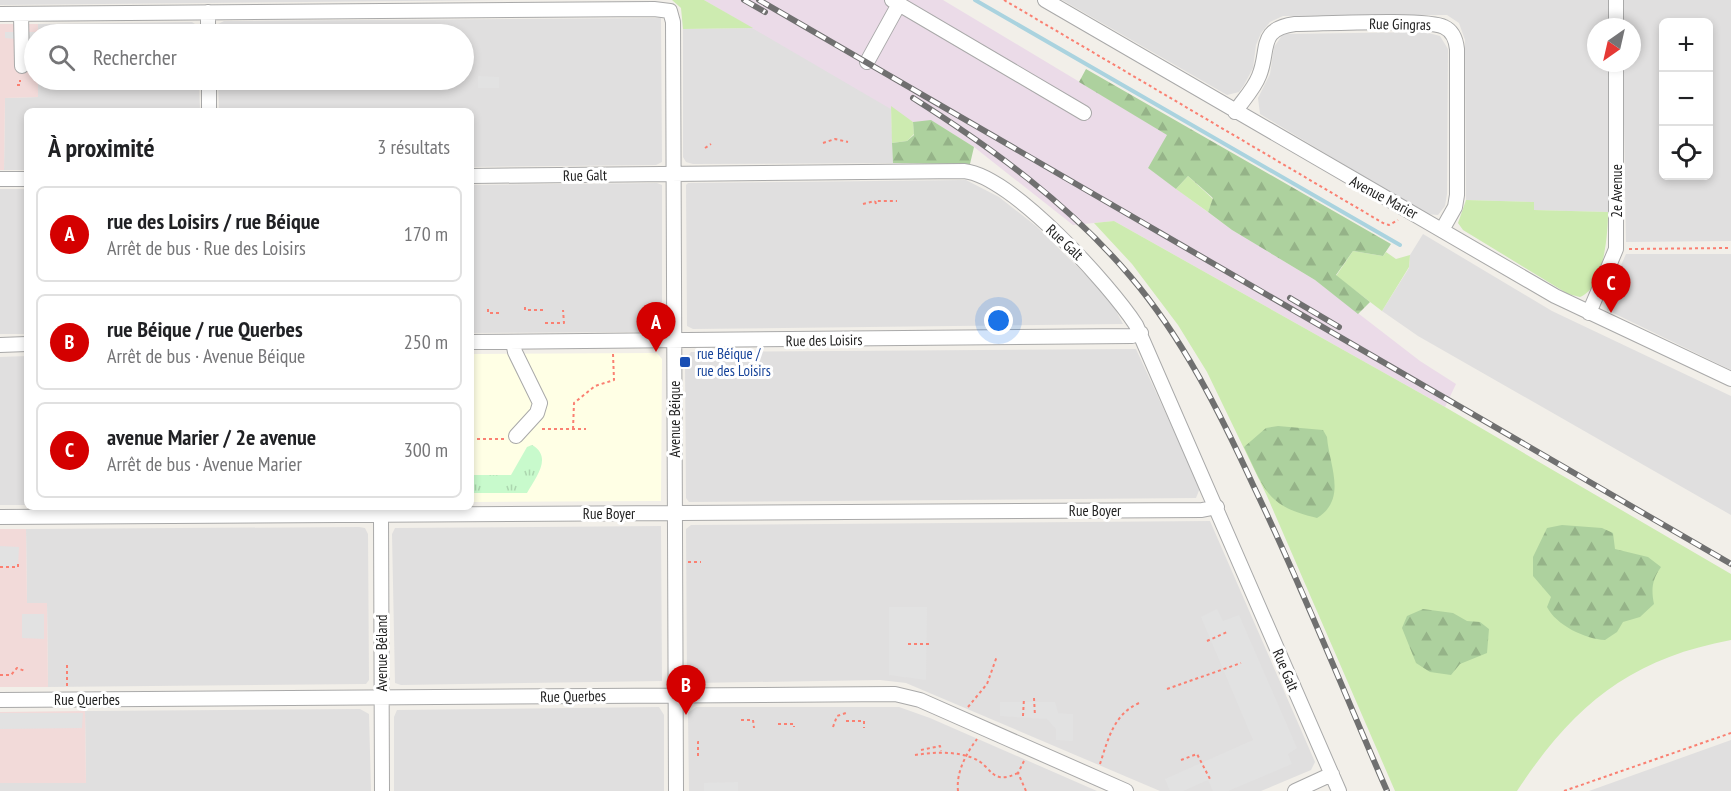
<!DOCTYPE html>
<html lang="fr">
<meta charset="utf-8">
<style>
body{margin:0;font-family:"PT Sans Narrow",sans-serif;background:#f2f2f2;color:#202124}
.controls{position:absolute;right:18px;top:18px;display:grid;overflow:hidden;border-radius:9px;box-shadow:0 3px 9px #0003}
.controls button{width:54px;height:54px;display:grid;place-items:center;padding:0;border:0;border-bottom:2px solid #e0e0e0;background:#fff;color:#202124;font:30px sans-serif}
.compass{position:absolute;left:1587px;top:18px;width:54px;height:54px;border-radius:50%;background:#fff;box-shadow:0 3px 9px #0003;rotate:214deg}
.you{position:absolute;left:999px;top:321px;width:21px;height:21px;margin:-15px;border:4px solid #fff;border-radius:50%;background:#1a73e8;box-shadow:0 0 0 9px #1a73e833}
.badge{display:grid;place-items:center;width:39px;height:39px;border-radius:50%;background:#d40000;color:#fff;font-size:20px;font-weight:700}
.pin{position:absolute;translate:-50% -50px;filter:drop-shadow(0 2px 3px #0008)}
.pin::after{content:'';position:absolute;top:32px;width:21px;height:18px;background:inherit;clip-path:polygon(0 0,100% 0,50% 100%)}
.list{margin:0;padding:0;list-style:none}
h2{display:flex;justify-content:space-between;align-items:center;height:78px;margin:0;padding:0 24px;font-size:26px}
h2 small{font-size:20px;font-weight:400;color:#757577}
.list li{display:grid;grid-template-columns:39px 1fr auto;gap:18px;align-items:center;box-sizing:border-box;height:96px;margin:0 12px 12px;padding:0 12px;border:2px solid #e0e0e0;border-radius:9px}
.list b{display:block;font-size:22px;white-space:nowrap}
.list p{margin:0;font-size:20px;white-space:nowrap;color:#757577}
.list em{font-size:20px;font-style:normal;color:#757577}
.icon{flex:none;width:33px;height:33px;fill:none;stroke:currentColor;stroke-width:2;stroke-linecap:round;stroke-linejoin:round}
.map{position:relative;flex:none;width:1731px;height:791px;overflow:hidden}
.search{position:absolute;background:#fff;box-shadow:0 3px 9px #0003;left:24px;top:24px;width:450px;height:66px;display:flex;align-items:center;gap:15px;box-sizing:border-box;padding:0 21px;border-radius:33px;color:#757577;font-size:22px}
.panel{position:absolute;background:#fff;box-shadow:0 3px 9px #0003;left:24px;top:108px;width:450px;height:402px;border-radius:9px}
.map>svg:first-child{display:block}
.residential{fill:#e0dfdf;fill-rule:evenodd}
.commercial{fill:#f2dad9}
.education{fill:#ffffe5}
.railway{fill:#ebdbe8}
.grass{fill:#cdebb0}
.forest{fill:url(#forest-firs)}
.park{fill:url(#park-tufts)}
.parking{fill:#e2e2e2}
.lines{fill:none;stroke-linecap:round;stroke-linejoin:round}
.stream{stroke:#aad3df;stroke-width:4}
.minor-casing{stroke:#a9a9a9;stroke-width:16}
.path{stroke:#fa8072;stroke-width:2;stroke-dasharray:3 3;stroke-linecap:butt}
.minor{stroke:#fff;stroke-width:14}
.rail-casing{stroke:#707070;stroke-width:6}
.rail{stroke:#fff;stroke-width:4;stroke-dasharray:11;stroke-linecap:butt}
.transit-dot{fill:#1a4fb4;stroke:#fff;stroke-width:2}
.labels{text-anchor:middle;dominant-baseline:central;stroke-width:6;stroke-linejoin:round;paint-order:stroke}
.street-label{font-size:15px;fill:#222;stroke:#fff}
.transit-label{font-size:15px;fill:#164399;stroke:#fff;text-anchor:start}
</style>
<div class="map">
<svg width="1731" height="791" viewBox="0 0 1731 791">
<defs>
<pattern id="forest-firs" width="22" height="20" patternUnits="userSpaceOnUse" patternTransform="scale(1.5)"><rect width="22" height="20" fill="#add19e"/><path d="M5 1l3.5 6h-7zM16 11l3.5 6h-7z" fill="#95b388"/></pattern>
<pattern id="park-tufts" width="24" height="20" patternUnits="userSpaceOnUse" patternTransform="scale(1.5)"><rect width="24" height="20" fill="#c8facc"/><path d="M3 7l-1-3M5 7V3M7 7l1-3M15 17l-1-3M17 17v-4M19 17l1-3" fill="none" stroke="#acd6af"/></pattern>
</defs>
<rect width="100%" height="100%" fill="#f2efe9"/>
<!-- residential -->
<path class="residential" d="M0,0H506L0,5Z
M1062,0H1608V27H1596V63H1608V212L1534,210L1533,202L1466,200L1465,40L1459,23L1447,15L1283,16L1270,22L1261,33L1256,45L1253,68L1244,85L1239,92L1227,95Z
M1623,0H1731V241L1626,242L1623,63H1632V27H1623ZM1664,22H1708V176H1664Z
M661,18L662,162L656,165L471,167V111H219L218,80H464V34H217L218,24L224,21Z
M192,22L198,26V34H38V24Z
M753,28L891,106L893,163L693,164L686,162L683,157V29Z
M1425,32L1440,36L1448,49L1447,194L1445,206L1438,215L1426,214L1260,114L1258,98L1270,74L1274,47L1283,34Z
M38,80H199L200,111H27V170H4L5,98L38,97Z
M966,180L999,197L1036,226L1090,279L1115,309L1123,324L693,329L687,326L686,185L688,183Z
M657,183L662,185V328L650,332L471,333V185Z
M0,189H27V334H0Z
M1423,234L1552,311L1731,396V515L1418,336L1382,311L1409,268L1410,255Z
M1626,254H1731V370L1607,310L1606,299Z
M1136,349L1200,488L1196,498L689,502L686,498L685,361L691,352Z
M27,356V505H0V357Z
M1210,521L1315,762L1311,770L1261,791H1160L906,683L880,680L694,683L687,677L686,529L691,525Z
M661,526L662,681L401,685L395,683L392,534L395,528Z
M359,527L365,528L368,534L369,680L366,684L48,687L47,604H27L26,529Z
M659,707L664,715V791H394V717L397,710Z
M696,707H899L930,718L1097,791H689L688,713Z
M360,709L369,714L371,791H0V783H86L85,711Z
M1731,740V791H1589Z"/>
<!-- commercial -->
<path class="commercial" d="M0,24H38V34H34V80H38V97L5,98L4,170H0Z
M0,529H26L27,603H47L48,687H0Z
M85,711L86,783H0V712Z"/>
<!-- education -->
<path class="education" d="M657,353L662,359L661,501L471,502V354Z"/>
<!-- railway -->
<path class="railway" d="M704,0H943L1168,135L1148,168L1232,230L1315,280L1420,361L1456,384L1445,407L1114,221L1073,225L974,147L932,121L913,122Z"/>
<!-- grass -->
<path class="grass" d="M672,0H704L753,28L683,29L681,8Z
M891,106L913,122L914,134L907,141L892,143Z
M1188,176L1213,199L1208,212L1176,189Z
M1466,200L1534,202V210L1608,212C1608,234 1604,288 1580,297L1568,294L1463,230L1458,223Z
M1114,221L1445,407L1731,574V640C1629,659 1573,706 1517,791H1395L1267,496L1207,372L1178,325L1132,264L1094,223Z
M1353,251L1383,256L1386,252L1396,259L1410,255L1409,267L1382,311L1336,276Z"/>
<!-- forest -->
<path class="forest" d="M1086,69L1391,244L1383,256L1353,251L1336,275L1370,302L1358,314L1315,280L1232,230L1208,212L1213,198L1188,176L1176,189L1148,168L1167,135L1079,82Z
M931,120L974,147L970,164L893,163L892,143L907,141L914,135L913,122Z
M1278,426L1323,430L1327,437C1329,465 1348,499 1317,518C1266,506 1265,490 1244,447L1266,428Z
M1562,525L1602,528L1613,533L1615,549L1648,557L1661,567C1652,580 1651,589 1654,604L1640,617L1623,622L1617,632L1605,640C1585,639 1556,625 1547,607L1551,597L1533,576V557L1547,528Z
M1423,609L1453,613L1467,621L1480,622L1489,629L1487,653L1460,664L1451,675L1430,672L1416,663L1402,628L1407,616Z"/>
<!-- park -->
<path class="park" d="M532,445C553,457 536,477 527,493H471V475H511L527,447Z"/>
<!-- parking -->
<path class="parking" d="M5,32H38V34H34V70H16V39L5,38Z
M478,76L499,77V88H478Z
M0,546L19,547L18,567H0Z
M889,607H927L926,680L889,675Z
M1217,609L1223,621L1239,615L1297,748L1288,754L1292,764L1228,791H1213L1208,780L1183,791H1170L1165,779L1253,740L1201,617Z
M22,614H44V639L22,638Z
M1000,702H1055L1058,713L1073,714V741L1056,740V729L1047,719L1000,716Z
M0,713H83L82,728L0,729Z
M738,782V791H704V783Z"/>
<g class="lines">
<!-- stream -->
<path class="stream" d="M975,0L1400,245"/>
<!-- minor casing -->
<g class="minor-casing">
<path id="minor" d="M892,0L1084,113
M1045,0L1555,296L1731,379
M1616,0V27
M208,12V34
M0,14L654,9L670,11L673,22L676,791
M21,14L22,66
M867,62L899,4
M209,80V111
M1235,112C1243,100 1254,89 1259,76C1270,50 1257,29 1295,24C1321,24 1427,18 1444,27C1453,31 1456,40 1457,49V195L1455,207L1442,230
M471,176L964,171C1012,176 1110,285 1136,325L1339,791
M0,179H27
M1589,313L1616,249V63
M471,342L1132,336L1141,333
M513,342L515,352L540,403L537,413L516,436
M0,345L27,344
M381,515L382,791
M0,517L1202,510L1217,507
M0,700L895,694L920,700L1126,791
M1295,791L1332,774"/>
</g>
<!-- path -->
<path class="path" d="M1004,0L1383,223L1389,225L1398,220
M166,34V25
M241,34V25
M266,34V29H274
M17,85H20V80
M823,143L835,139L848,142
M705,148L711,144
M863,204L875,201
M876,204L875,201H897
M1629,249L1731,248
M525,307V310H545
M488,309V313H502
M545,323H564L563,310
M542,429H586
M573,429L574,403L595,386L614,380L613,354
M471,439H504
M688,562H701
M0,567H18V562
M1207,641L1227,632
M908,644H931
M0,675H11L17,668L25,671
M67,686V665
M1167,689L1241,663
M1034,698L1035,716
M968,707L987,684L997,656
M1023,716L1024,698
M741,720H753L754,728
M846,721H864V728
M778,724H794V727
M833,727L837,716L846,713
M921,750L940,746L941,751
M915,755C934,752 955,751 973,758C993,766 990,786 1018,773
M698,756V742H700
M1181,760L1197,754L1210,779
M1024,761L1018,773L1026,791
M1100,764C1108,739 1114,714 1139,703
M958,791C956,772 966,754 977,739
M1564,791L1731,733"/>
<!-- minor -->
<use href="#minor" class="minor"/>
<!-- rail casing -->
<g class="rail-casing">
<path id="rail" d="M744,0L765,12
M759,0L1731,564
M913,98C992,148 1069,204 1130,276C1183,338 1220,413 1254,487C1302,587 1343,690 1387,791
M1290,298L1339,327"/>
</g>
<!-- rail -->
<use href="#rail" class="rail"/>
</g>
<!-- markers -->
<rect class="transit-dot" x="679" y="356" width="12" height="12" rx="3"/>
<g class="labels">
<!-- street labels -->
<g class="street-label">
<text transform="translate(1400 24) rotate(1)">Rue Gingras</text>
<text transform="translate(585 175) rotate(-1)">Rue Galt</text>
<text transform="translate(1616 191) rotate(-90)">2e Avenue</text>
<text transform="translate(1384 197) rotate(28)">Avenue Marier</text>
<text transform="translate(1065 242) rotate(43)">Rue Galt</text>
<text transform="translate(824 340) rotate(-1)">Rue des Loisirs</text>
<text transform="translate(674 419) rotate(-90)">Avenue Béique</text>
<text x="1095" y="510">Rue Boyer</text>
<text x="609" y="513">Rue Boyer</text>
<text transform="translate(381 653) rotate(-90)">Avenue Béland</text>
<text transform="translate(1286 670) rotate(67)">Rue Galt</text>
<text transform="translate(573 696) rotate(-1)">Rue Querbes</text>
<text x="87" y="699">Rue Querbes</text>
</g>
<!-- transit labels -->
<g class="transit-label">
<text x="697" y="353">rue Béique /<tspan x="697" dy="17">rue des Loisirs</tspan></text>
</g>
</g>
</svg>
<div class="controls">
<button>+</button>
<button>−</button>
<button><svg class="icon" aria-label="locate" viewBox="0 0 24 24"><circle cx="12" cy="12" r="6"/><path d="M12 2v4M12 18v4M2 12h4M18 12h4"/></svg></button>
</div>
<svg class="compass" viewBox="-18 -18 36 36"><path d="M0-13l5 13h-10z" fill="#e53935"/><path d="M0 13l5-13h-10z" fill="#757577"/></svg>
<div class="you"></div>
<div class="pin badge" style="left:656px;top:352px">A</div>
<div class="pin badge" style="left:686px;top:715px">B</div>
<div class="pin badge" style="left:1611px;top:313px">C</div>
<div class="search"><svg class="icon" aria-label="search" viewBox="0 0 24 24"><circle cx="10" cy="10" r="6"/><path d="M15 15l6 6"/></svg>Rechercher</div>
<section class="panel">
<h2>À proximité<small>3 résultats</small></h2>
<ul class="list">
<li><span class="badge">A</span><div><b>rue des Loisirs / rue Béique</b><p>Arrêt de bus · Rue des Loisirs</p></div><em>170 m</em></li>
<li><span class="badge">B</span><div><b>rue Béique / rue Querbes</b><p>Arrêt de bus · Avenue Béique</p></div><em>250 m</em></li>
<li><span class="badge">C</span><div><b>avenue Marier / 2e avenue</b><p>Arrêt de bus · Avenue Marier</p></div><em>300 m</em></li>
</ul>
</section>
</div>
